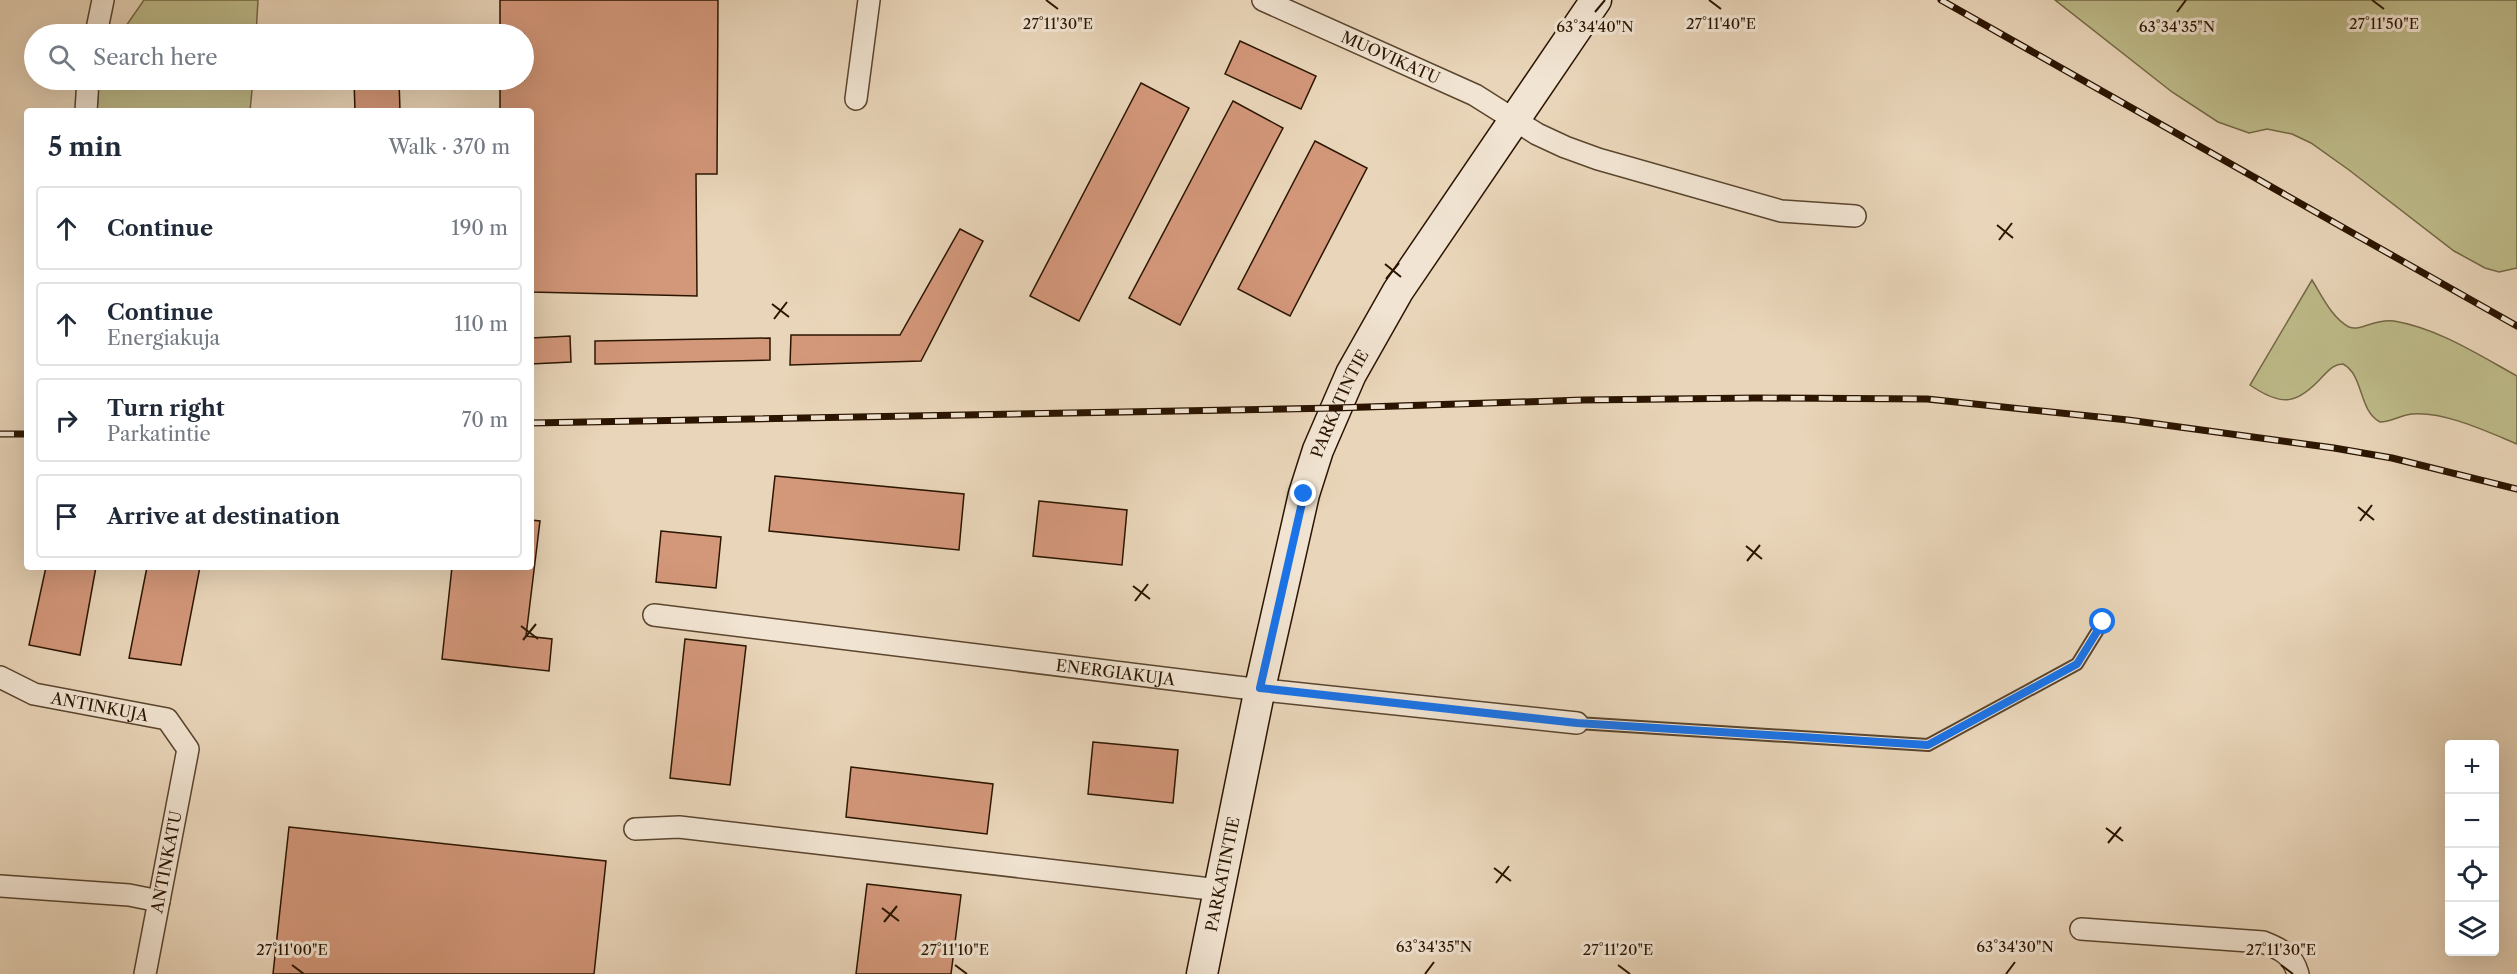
<!DOCTYPE html>
<meta charset="utf-8">
<style>
body{margin:0;font-family:"Libre Caslon Text",serif;background:#f2f2f3;color:#1f2937}
.controls{position:absolute;right:18px;bottom:18px;display:grid;overflow:hidden;border-radius:6px;box-shadow:0 6px 24px #0002}
.controls button{width:54px;height:54px;display:grid;place-items:center;padding:0;border:0;border-bottom:2px solid #e0e1e3;background:#fff;color:#1f2937;font:30px sans-serif}
.stop{position:absolute;width:18px;height:18px;margin:-14px;border:4px solid #1a73e8;border-radius:50%;background:#fff}
.stop.end{background:#1a73e8;border-color:#fff;box-shadow:0 2px 6px #0008}
.list{margin:0;padding:0;list-style:none}
h2{display:flex;justify-content:space-between;align-items:center;height:78px;margin:0;padding:0 24px;font-size:26px}
h2 small{font-size:20px;font-weight:400;color:#747a83}
.list li{display:grid;grid-template-columns:39px 1fr auto;gap:18px;align-items:center;box-sizing:border-box;height:84px;margin:0 12px 12px;padding:0 12px;border:2px solid #e0e1e3;border-radius:6px}
.list b{display:block;font-size:22px;white-space:nowrap}
.list p{margin:0;font-size:20px;white-space:nowrap;color:#747a83}
.list em{font-size:20px;font-style:normal;color:#747a83}
.icon{flex:none;width:33px;height:33px;fill:none;stroke:currentColor;stroke-width:2;stroke-linecap:round;stroke-linejoin:round}
.map{position:relative;flex:none;width:2517px;height:974px;overflow:hidden}
.search{position:absolute;background:#fff;box-shadow:0 6px 24px #0002;left:24px;top:24px;width:510px;height:66px;display:flex;align-items:center;gap:15px;box-sizing:border-box;padding:0 21px;border-radius:33px;color:#747a83;font-size:22px}
.panel{position:absolute;background:#fff;box-shadow:0 6px 24px #0002;left:24px;top:108px;width:510px;height:462px;border-radius:6px}
.map>svg:first-child{display:block}
.green{fill:#bebb8a;stroke:#746845;stroke-width:1.5}
.building{fill:#d3977a;stroke:#2b1500;stroke-width:1.5}
.lines{fill:none;stroke-linecap:round;stroke-linejoin:round}
.lane-casing{stroke:#5a452e;stroke-width:14}
.street-casing{stroke:#5a452e;stroke-width:24}
.secondary-casing{stroke:#2b1500;stroke-width:33}
.lane{stroke:#f1e4d2;stroke-width:10}
.street{stroke:#f1e4d2;stroke-width:21}
.secondary{stroke:#f1e4d2;stroke-width:30}
.rail-casing{stroke:#2b1500;stroke-width:7}
.rail{stroke:#f1e4d2;stroke-width:4.5;stroke-dasharray:14;stroke-linecap:butt}
.route{stroke:#1a73e8;stroke-width:8}
.ticks{fill:none;stroke:#2b1500;stroke-width:2}
.labels{text-anchor:middle;dominant-baseline:central;stroke-width:6;stroke-linejoin:round;paint-order:stroke}
.street-label{font-size:16px;fill:#2b1500;stroke:#f1e4d2}
.ticks-label{font-size:15px;text-anchor:middle;fill:#2b1500;stroke:#f1e4d2;stroke-width:6;stroke-linejoin:round;paint-order:stroke}
</style>
<div class="map">
<svg width="2517" height="974" viewBox="0 0 2517 974">
<rect width="100%" height="100%" fill="#e9d5b9"/>
<filter id="stains"><feTurbulence type="fractalNoise" baseFrequency=".00333" numOctaves="4"/><feColorMatrix values="0 0 0 0 .2 0 0 0 0 .09 0 0 0 0 .02 0 0 0 .5 -.17"/></filter>
<radialGradient id="worn" r=".72"><stop offset=".6" stop-color="#630" stop-opacity="0"/><stop offset="1" stop-color="#630" stop-opacity=".3"/></radialGradient>
<!-- green -->
<path class="green" d="M144,0H258L256,34H116L126,26Z
M2055,0H2517V268L2499,272L2485,268L2454,251L2349,170L2311,143L2292,134L2267,129L2249,133L2218,122L2172,92Z
M99,80H253L250,111H97Z
M2312,280C2322,296 2332,318 2349,327C2361,332 2375,318 2394,321C2437,328 2479,355 2517,376V444C2488,432 2444,411 2412,414C2400,415 2392,422 2380,422C2358,410 2364,375 2343,364C2334,364 2329,370 2323,376C2297,405 2282,407 2250,385Z"/>
<!-- building -->
<path class="building" d="M500,0H718L717,174H696L697,296L531,292V111H500V80H524V34H500Z
M1240,41L1316,76L1301,109L1225,74Z
M354,80H399L400,111H355Z
M1141,83L1189,108L1079,321L1030,296Z
M1233,101L1283,128L1180,325L1129,298Z
M1315,141L1367,168L1290,316L1238,289Z
M960,229L983,241L921,361L790,365L791,335H900Z
M570,336L571,362L531,364V338Z
M770,338V360L595,364V341Z
M775,476L964,494L959,550L769,531Z
M1039,501L1127,510L1122,565L1033,556Z
M531,520L540,521L526,636L552,639L549,671L442,659L452,567H531Z
M661,531L721,537L716,588L656,582Z
M46,567H96L80,655L29,645Z
M147,567H200L181,665L129,658Z
M685,639L746,646L730,785L670,778Z
M1093,742L1178,750L1173,803L1088,794Z
M851,767L993,784L987,834L846,817Z
M289,827L606,861L594,974H273Z
M867,884L961,895L951,974H856Z"/>
<g class="lines">
<!-- lane casing -->
<g class="lane-casing">
<path id="lane" d="M1577,723L1928,745L2077,664L2103,622"/>
</g>
<!-- street casing -->
<g class="street-casing">
<g id="street">
<path id="s1" d="M1263,0L1475,95L1537,134L1565,147L1598,159L1781,211L1855,216"/>
<path d="M96,34L103,0"/>
<path d="M856,99L869,0"/>
<path d="M86,111L88,80"/>
<path id="s2" d="M654,615L1236,687L1577,723"/>
<path id="s3" d="M0,677L34,694L167,719L188,749L145,974"/>
<path d="M635,829L679,827L1219,890"/>
<path d="M0,886L129,895L159,901"/>
<path d="M2081,929L2263,942C2281,949 2293,955 2298,974"/>
</g>
</g>
<!-- secondary casing -->
<g class="secondary-casing">
<g id="secondary">
<path id="s4" d="M1202,974L1260,688L1304,494L1318,450L1351,374L1398,291L1596,0"/>
</g>
</g>
<!-- lane -->
<use href="#lane" class="lane"/>
<!-- street -->
<use href="#street" class="street"/>
<!-- secondary -->
<use href="#secondary" class="secondary"/>
<!-- rail casing -->
<g class="rail-casing">
<path id="rail" d="M1941,0L2517,326
M531,423L1336,408L1583,400L1757,398L1927,399L2128,420L2334,448L2392,458L2517,489
M0,434H27"/>
</g>
<!-- rail -->
<use href="#rail" class="rail"/>
</g>
<g class="lines">
<!-- route -->
<path class="route" d="M1304,494L1260,688L1577,723L1928,745L2077,664L2103,622"/>
</g>
<!-- ticks -->
<path class="ticks" d="M1046,0L1058,9M1709,0L1721,9M2372,0L2384,9M1595,12L1605,0M2177,12L2186,0M1997,225L2013,238M1999,240L2012,223M1385,264L1401,277M1386,279L1399,263M772,304L789,317M774,319L787,302M2358,507L2374,520M2360,521L2372,505M1746,546L1762,559M1747,561L1760,545M1133,586L1150,599M1135,601L1148,584M521,626L538,639M523,640L536,624M2106,828L2123,841M2108,843L2121,827M1494,868L1511,881M1496,883L1509,866M882,908L899,921M884,922L897,906M292,965L304,974M955,965L967,974M1618,965L1630,974M2281,965L2293,974M1425,974L1434,962M2006,974L2015,962"/>
<g class="labels">
<!-- street labels -->
<g class="street-label">
<text stroke="none"><textPath href="#s1" startOffset="140">MUOVIKATU</textPath></text>
<text stroke="none"><textPath href="#s4" startOffset="588">PARKATINTIE</textPath></text>
<text stroke="none"><textPath href="#s2" startOffset="465">ENERGIAKUJA</textPath></text>
<text stroke="none"><textPath href="#s3" startOffset="105">ANTINKUJA</textPath></text>
<text transform="translate(166 862) rotate(-79)">ANTINKATU</text>
<text stroke="none"><textPath href="#s4" startOffset="102">PARKATINTIE</textPath></text>
</g>
</g>
<g class="ticks-label">
<text x="2384" y="29">27°11'50"E</text>
<text x="1058" y="29">27°11'30"E</text>
<text x="1721" y="29">27°11'40"E</text>
<text x="1595" y="32">63°34'40"N</text>
<text x="2177" y="32">63°34'35"N</text>
<text x="1434" y="952">63°34'35"N</text>
<text x="2015" y="952">63°34'30"N</text>
<text x="292" y="955">27°11'00"E</text>
<text x="955" y="955">27°11'10"E</text>
<text x="1618" y="955">27°11'20"E</text>
<text x="2281" y="955">27°11'30"E</text>
</g>
<rect width="100%" height="100%" filter="url(#stains)"/>
<rect width="100%" height="100%" fill="url(#worn)"/>
</svg>
<div class="controls">
<button>+</button>
<button>−</button>
<button><svg class="icon" aria-label="locate" viewBox="0 0 24 24"><circle cx="12" cy="12" r="6"/><path d="M12 2v4M12 18v4M2 12h4M18 12h4"/></svg></button>
<button><svg class="icon" aria-label="layers" viewBox="0 0 24 24"><path d="M12 4l9 5-9 5-9-5zM3 14l9 5 9-5"/></svg></button>
</div>
<div class="stop" style="left:2103px;top:622px"></div>
<div class="stop end" style="left:1304px;top:494px"></div>
<div class="search"><svg class="icon" aria-label="search" viewBox="0 0 24 24"><circle cx="10" cy="10" r="6"/><path d="M15 15l6 6"/></svg>Search here</div>
<section class="panel">
<h2>5 min<small>Walk · 370 m</small></h2>
<ul class="list">
<li><svg class="icon" aria-label="ahead" viewBox="0 0 24 24"><path d="M12 20V5M6 11l6-6 6 6"/></svg><div><b>Continue</b></div><em>190 m</em></li>
<li><svg class="icon" aria-label="ahead" viewBox="0 0 24 24"><path d="M12 20V5M6 11l6-6 6 6"/></svg><div><b>Continue</b><p>Energiakuja</p></div><em>110 m</em></li>
<li><svg class="icon" aria-label="right" viewBox="0 0 24 24"><path d="M7 20v-9h11M14 6l5 5-5 5"/></svg><div><b>Turn right</b><p>Parkatintie</p></div><em>70 m</em></li>
<li><svg class="icon" aria-label="arrive" viewBox="0 0 24 24"><path d="M6 21V4h12l-3 4 3 4H6"/></svg><div><b>Arrive at destination</b></div></li>
</ul>
</section>
</div>
